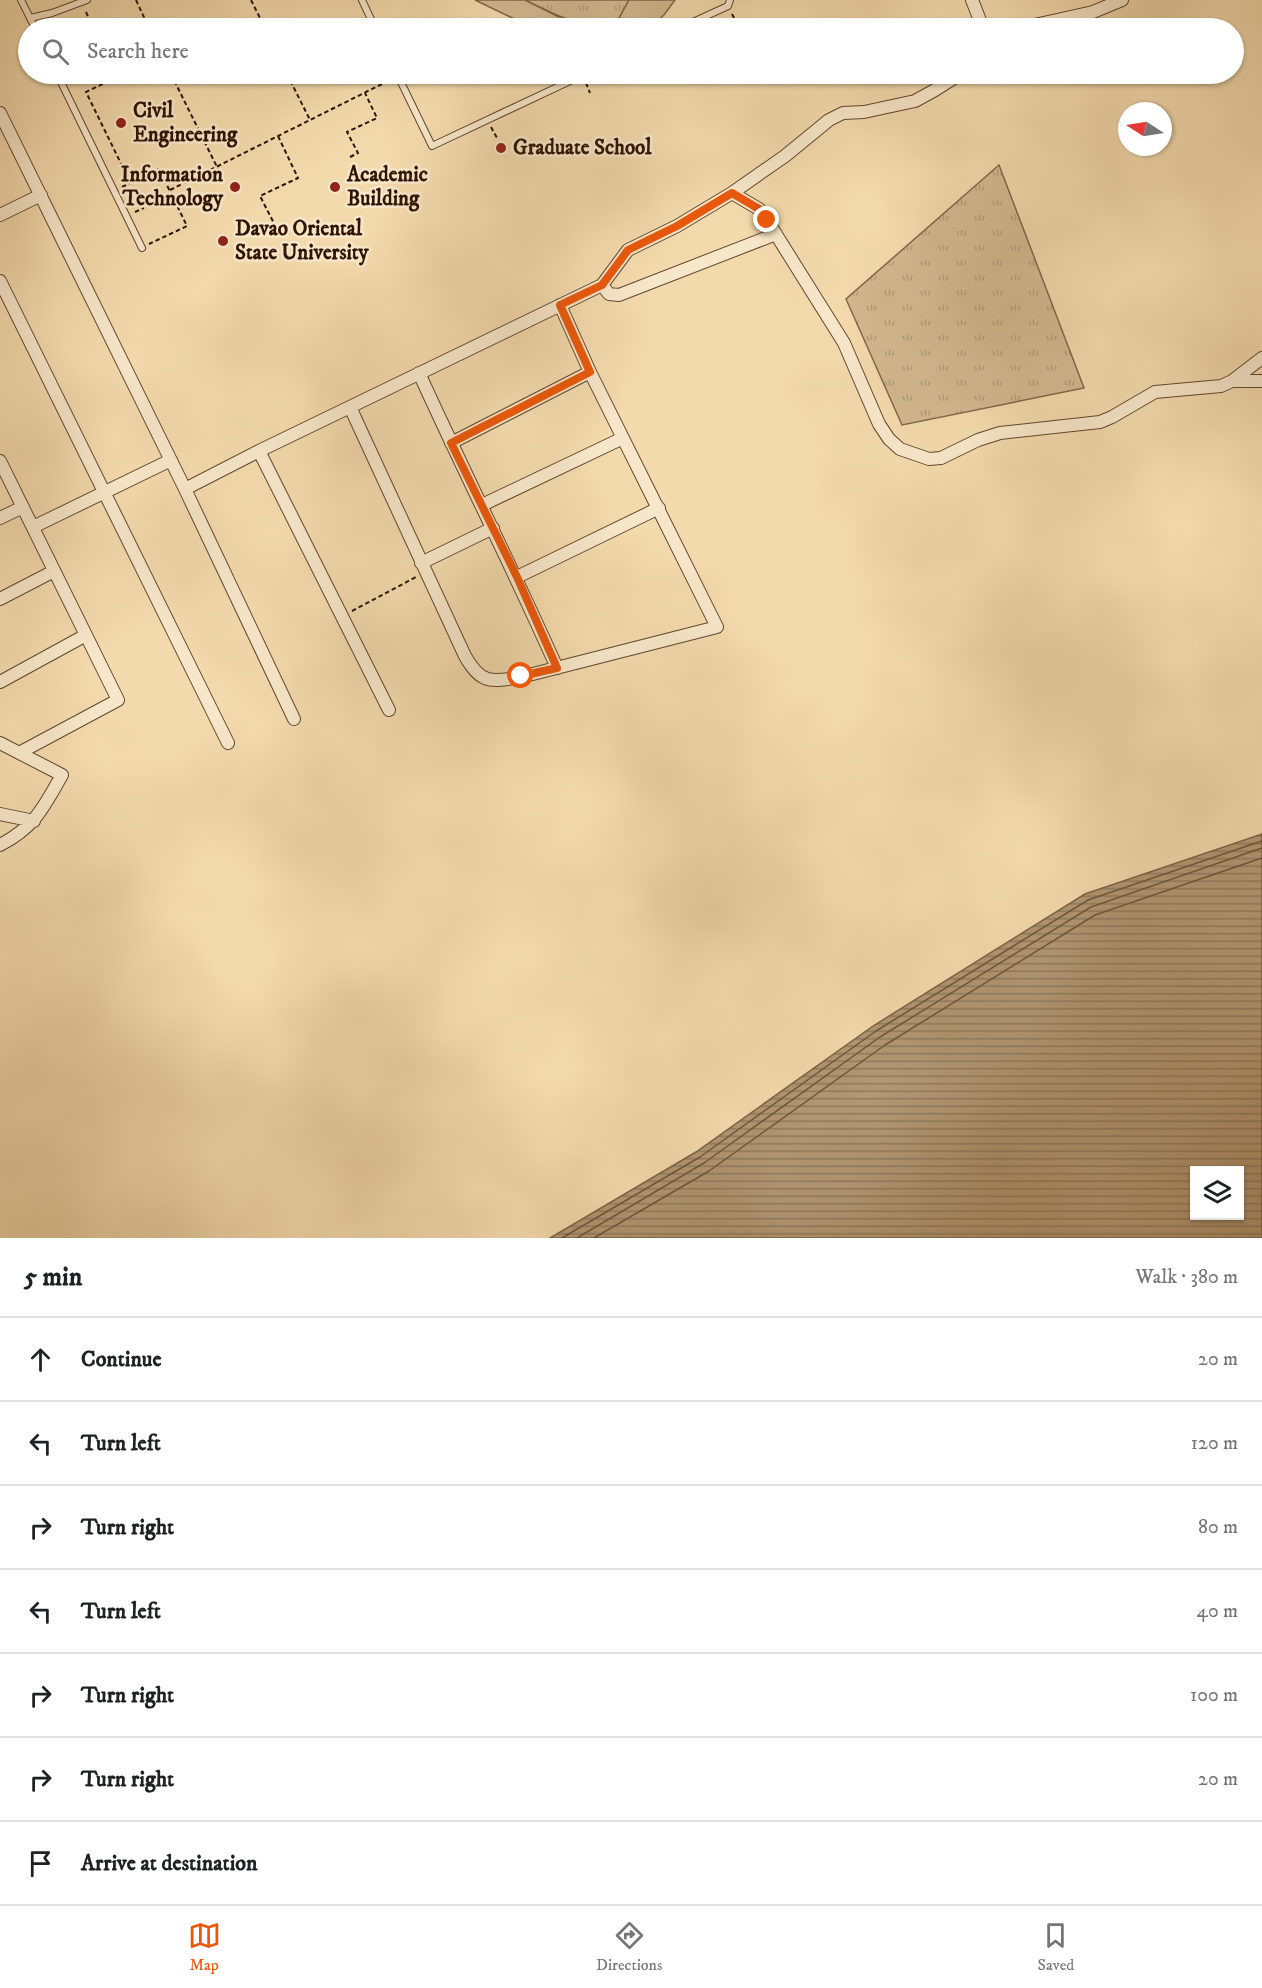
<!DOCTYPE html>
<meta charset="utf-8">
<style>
body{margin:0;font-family:"IM FELL DW Pica",serif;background:#f6f6f6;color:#202124}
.controls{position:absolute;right:18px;bottom:18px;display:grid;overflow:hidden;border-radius:0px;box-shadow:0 2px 4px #0004}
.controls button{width:54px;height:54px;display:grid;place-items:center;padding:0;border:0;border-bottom:2px solid #e0e0e0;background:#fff;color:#202124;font:30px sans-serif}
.compass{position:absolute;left:1118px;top:102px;width:54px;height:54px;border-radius:50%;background:#fff;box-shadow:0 2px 4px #0004;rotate:282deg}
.stop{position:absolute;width:18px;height:18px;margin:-14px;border:4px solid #ea580c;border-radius:50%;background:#fff}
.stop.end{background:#ea580c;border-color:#fff;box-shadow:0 2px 6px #0008}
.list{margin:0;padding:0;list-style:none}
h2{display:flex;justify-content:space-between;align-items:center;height:78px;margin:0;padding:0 24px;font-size:26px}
h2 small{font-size:20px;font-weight:400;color:#757577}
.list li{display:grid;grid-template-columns:39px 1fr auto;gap:18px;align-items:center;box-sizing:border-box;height:84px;padding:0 24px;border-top:2px solid #e0e0e0}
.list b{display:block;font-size:22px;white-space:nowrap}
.list em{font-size:20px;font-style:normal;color:#757577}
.icon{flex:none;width:33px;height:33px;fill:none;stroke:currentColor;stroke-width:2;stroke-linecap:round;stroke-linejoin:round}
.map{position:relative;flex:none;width:1262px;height:1238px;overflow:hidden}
.search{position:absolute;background:#fff;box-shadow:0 2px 4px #0004;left:18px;right:18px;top:18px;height:66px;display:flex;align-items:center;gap:15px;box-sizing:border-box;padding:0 21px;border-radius:33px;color:#757577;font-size:22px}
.sheet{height:666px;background:#fff}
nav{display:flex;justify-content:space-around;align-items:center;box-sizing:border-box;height:84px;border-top:2px solid #e0e0e0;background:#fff;font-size:16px;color:#757577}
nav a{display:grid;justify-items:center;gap:3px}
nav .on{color:#ea580c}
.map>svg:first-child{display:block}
.grass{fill:url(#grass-tufts);stroke:#816648;stroke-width:1.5}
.garden{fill:#d2b890;stroke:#816648;stroke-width:1.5}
.water{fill:url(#water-rules);stroke:#7d6345;stroke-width:1.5;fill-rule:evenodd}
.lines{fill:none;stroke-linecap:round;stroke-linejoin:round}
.shore{stroke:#70563a;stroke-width:1.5}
.service-casing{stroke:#61462c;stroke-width:8}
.minor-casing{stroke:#61462c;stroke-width:14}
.path{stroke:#301401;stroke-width:2;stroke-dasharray:4.5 3;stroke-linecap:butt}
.service{stroke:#f7e7ca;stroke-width:6}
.minor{stroke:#f7e7ca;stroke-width:12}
.route{stroke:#ea580c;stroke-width:8}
.poi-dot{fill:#8f2418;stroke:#f7e7ca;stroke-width:2}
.labels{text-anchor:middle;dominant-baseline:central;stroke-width:5;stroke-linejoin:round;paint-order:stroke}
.poi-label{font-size:21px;font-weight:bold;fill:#301401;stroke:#f7e7ca;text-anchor:start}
</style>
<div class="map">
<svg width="1262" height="1238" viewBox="0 0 1262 1238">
<defs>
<pattern id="grass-tufts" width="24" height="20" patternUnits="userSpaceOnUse" patternTransform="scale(1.5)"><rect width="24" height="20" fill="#d2b890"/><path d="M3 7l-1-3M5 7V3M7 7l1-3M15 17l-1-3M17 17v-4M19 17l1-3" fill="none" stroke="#b59d7a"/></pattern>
<pattern id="water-rules" width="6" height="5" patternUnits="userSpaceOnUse" patternTransform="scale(1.5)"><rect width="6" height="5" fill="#b19773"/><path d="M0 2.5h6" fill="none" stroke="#907a5c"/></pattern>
</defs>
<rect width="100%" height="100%" fill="#f3daad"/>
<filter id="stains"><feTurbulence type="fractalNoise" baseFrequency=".00333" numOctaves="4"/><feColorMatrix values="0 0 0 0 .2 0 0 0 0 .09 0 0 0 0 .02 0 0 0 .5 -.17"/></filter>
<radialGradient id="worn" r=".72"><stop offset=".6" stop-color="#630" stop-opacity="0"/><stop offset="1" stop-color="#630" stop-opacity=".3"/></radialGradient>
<!-- grass -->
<path class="grass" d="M525,0H629L618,20C584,32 556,15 525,0Z
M999,165L1084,388L902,425L846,299Z"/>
<!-- garden -->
<path class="garden" d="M475,0H525L565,20L577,23L601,24L618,20L629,0H675L664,15L649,28H533Z"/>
<!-- water -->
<path class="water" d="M1262,834V1238H550L696,1152L873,1026L1085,894ZM1194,1170H1240V1216H1194Z"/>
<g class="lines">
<!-- shore -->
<path class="shore" d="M562,1238L700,1157L876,1031L1088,900L1262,841
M577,1238L704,1163L880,1037L1091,907L1262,848
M594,1238L709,1171L885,1045L1095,915L1262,858"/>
<!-- service casing -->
<g class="service-casing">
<path id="service" d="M21,0L35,28
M362,0L375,28
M30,18L52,13L87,0
M680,28L728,6L730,0
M57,74L142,248
M397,74L432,146L585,74"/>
</g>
<!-- minor casing -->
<g class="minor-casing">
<path id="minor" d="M972,0L983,28
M1021,28L1093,12L1122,0
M0,113L185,489L294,719
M732,193L759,209L767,220L844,343L879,424L889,439L900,449L929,459L941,458L978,440L1000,433L1100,422L1112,417L1155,392L1221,386L1232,381L1262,358
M0,215L41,195
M0,281L228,743
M602,285L609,294L619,295L776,234
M419,373C464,472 513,569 557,668
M1232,381H1262
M350,407L465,656C481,684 490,682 521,677L717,627L590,372L560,305
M451,443L590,372
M259,451L389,710
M0,461L118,700L19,753
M185,489L259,451L602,285L628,250L677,226L732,193L785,156L829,120L843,113L864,112L915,101L935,90L960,74
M482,505L623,438
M0,518L23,507
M33,527L171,460
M421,563L493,528
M517,577L659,508
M0,599L54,571
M0,682L86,635
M0,743L62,775C43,808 35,827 0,845
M0,814L34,821"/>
</g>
<!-- path -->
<path class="path" d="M136,0L149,28
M251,0L265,28
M86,12L93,28
M732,14L736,22
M123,74L86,92L130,182
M171,74L222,177
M287,74L310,120
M586,83L590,93
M491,127L497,138
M278,136L298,178L260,196L281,237L289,233
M350,157L358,153L347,132L377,118L365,93
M122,187L159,169L187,226L149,244
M170,190L390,80
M135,212L144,208
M352,611L416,577"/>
<!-- service -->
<use href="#service" class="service"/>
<!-- minor -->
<use href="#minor" class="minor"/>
</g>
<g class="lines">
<!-- route -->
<path class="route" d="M521,676L557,668L517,577L451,443L590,372L560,305L602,285L628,250L677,226L732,193L759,209L767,220"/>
</g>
<!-- markers -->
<g class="poi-dot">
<circle cx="121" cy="123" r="6"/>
<circle cx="501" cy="148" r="6"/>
<circle cx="235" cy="187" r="6"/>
<circle cx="335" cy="187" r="6"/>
<circle cx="223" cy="241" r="6"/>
</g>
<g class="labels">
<!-- poi labels -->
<g class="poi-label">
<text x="133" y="111">Civil<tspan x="133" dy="24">Engineering</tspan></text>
<text x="513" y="148">Graduate School</text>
<text x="223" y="175" text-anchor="end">Information<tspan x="223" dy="24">Technology</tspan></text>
<text x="347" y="175">Academic<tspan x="347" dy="24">Building</tspan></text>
<text x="235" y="229">Davao Oriental<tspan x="235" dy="24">State University</tspan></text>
</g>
</g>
<rect width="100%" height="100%" filter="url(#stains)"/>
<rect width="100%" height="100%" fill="url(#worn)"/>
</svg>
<div class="controls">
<button><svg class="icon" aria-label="layers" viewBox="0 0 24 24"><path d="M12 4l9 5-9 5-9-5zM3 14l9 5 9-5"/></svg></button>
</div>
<svg class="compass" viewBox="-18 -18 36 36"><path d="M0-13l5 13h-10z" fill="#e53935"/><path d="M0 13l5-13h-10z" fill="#757577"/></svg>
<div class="stop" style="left:521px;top:676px"></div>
<div class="stop end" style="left:767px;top:220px"></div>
<div class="search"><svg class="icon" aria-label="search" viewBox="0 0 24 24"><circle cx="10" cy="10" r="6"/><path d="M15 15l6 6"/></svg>Search here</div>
</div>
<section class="sheet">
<h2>5 min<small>Walk · 380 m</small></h2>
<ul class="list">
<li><svg class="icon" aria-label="ahead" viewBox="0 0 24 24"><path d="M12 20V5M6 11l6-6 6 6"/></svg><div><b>Continue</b></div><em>20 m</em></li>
<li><svg class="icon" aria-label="left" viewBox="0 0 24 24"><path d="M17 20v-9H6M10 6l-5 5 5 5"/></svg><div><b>Turn left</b></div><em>120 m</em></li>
<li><svg class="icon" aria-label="right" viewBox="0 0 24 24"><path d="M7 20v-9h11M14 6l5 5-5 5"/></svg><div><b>Turn right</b></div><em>80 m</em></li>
<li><svg class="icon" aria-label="left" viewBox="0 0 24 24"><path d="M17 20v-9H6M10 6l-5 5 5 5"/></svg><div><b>Turn left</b></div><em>40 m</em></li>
<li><svg class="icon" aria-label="right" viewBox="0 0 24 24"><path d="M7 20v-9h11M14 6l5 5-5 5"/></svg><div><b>Turn right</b></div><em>100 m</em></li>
<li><svg class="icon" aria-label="right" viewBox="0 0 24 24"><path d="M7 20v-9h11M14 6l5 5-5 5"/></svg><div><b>Turn right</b></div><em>20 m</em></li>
<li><svg class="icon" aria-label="arrive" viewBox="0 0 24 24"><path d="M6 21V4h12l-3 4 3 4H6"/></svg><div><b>Arrive at destination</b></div></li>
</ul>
</section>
<nav>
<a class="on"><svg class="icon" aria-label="map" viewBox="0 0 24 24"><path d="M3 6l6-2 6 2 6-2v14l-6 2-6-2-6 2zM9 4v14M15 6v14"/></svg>Map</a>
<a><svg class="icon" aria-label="directions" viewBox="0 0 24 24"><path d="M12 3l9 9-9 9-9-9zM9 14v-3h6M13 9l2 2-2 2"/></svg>Directions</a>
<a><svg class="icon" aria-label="saved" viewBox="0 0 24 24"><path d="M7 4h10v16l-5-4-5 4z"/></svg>Saved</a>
</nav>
